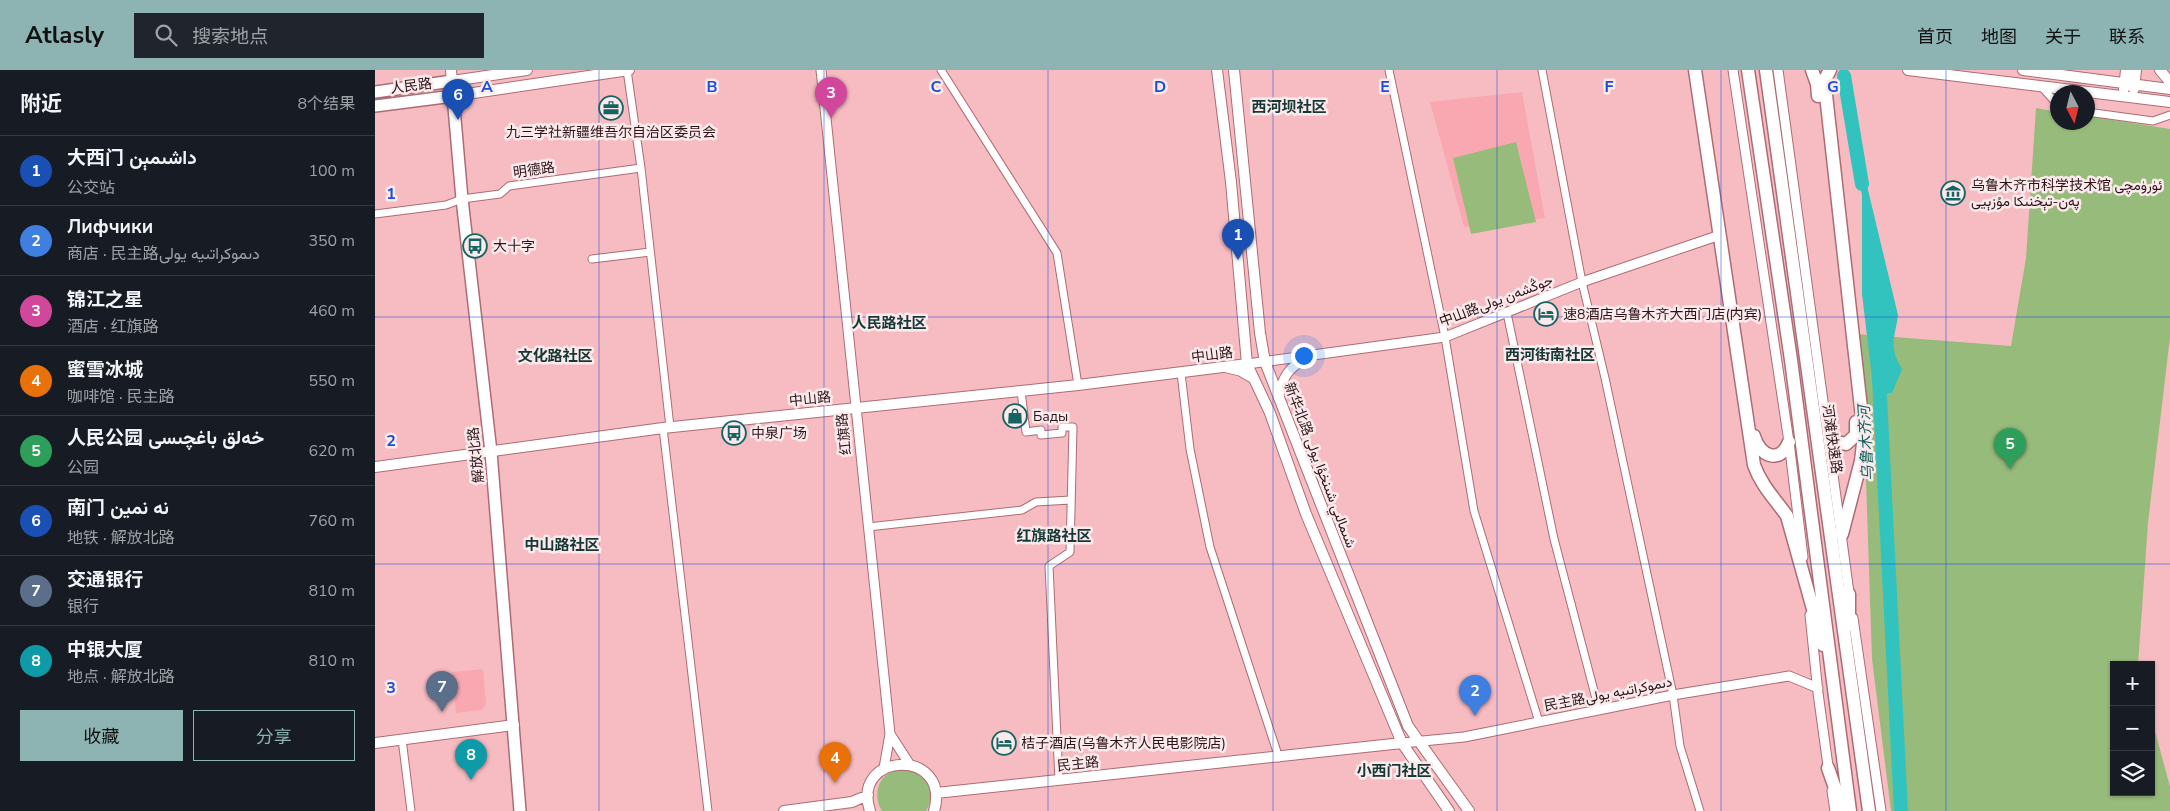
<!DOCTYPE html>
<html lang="zh">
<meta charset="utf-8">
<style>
body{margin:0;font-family:"Nunito Sans",Vazirmatn,"Noto Sans SC",sans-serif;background:#20242c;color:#f1f3f6}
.controls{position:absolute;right:15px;bottom:15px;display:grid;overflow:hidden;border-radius:0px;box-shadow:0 1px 4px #0004}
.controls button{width:45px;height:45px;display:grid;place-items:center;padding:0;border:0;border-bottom:1px solid #363941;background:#171b24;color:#f1f3f6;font:25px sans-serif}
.compass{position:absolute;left:1675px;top:15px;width:45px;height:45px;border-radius:50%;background:#171b24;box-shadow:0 1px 4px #0004;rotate:173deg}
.you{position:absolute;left:928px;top:285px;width:18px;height:18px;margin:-12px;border:4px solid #fff;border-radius:50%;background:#1a73e8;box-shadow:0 0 0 8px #1a73e833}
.badge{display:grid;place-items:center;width:32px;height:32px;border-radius:50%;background:#8eb3b3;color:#fff;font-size:16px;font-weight:700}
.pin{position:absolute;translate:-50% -41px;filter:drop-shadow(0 1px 2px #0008)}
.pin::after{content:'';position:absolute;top:26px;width:18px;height:15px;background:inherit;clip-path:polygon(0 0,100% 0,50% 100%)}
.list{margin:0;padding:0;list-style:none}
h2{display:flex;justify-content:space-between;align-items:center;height:65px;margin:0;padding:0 20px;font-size:21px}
h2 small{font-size:16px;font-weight:400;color:#9ea1a6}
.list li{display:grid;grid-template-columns:32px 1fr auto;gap:15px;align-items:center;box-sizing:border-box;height:70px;padding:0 20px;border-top:1px solid #363941}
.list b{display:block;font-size:19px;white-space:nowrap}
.list p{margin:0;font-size:16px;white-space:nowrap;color:#9ea1a6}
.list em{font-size:16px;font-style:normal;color:#9ea1a6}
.actions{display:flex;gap:10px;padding:15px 20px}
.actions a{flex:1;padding:11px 0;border:1px solid #8eb3b3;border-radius:0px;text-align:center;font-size:18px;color:#8eb3b3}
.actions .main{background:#8eb3b3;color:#111}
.icon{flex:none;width:28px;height:28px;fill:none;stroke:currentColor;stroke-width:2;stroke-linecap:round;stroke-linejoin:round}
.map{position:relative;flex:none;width:1795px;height:741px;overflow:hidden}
header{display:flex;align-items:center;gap:30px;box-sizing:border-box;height:70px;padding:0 25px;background:#8eb3b3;color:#111}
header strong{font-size:24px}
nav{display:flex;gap:28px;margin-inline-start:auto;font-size:18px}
.search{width:350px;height:45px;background:#20242c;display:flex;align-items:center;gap:12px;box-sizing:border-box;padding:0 18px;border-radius:0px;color:#9ea1a6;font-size:19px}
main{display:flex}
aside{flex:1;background:#171b24}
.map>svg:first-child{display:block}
.built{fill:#f9a8b1}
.green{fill:#97bb7b}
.water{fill:#32c3bf}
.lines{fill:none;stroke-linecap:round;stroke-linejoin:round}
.river{stroke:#32c3bf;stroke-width:14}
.minor-casing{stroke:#ae6b73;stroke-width:9}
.tertiary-casing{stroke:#ae6b73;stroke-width:11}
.secondary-casing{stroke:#ae6b73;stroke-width:12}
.primary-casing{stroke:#ae6b73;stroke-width:14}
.trunk-casing{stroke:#ae6b73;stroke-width:15}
.minor{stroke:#fff;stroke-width:7}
.tertiary{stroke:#fff;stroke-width:9}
.secondary{stroke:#fff;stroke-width:10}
.primary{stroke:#fff;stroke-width:11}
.trunk{stroke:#fff;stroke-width:12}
.grid{fill:none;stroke:#1d4ed8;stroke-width:1;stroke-opacity:0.55}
.labels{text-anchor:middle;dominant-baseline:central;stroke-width:5;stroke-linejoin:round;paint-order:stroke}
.street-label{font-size:14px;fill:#2d1317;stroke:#faeaec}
.poi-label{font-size:14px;fill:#2d1317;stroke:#faeaec;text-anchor:start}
.neighbourhood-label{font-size:15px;font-weight:bold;fill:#153836;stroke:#faeaec}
.water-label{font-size:15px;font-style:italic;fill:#105f5c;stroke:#faeaec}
.grid-label{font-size:16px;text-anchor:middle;font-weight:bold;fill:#1d4ed8;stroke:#faeaec;stroke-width:5;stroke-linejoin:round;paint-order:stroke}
</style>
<header>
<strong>Atlasly</strong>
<div class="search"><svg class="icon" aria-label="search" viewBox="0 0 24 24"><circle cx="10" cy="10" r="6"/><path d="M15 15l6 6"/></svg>搜索地点</div>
<nav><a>首页</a><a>地图</a><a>关于</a><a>联系</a></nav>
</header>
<main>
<aside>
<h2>附近<small>8个结果</small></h2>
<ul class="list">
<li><span class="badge" style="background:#1a4fb4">1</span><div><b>大西门 داشىمېن</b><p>公交站</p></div><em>100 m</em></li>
<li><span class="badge" style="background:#3f7fe0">2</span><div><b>Лифчики</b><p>商店 · 民主路دىموكراتىيە يولى</p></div><em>350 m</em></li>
<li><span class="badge" style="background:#d1479c">3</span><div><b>锦江之星</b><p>酒店 · 红旗路</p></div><em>460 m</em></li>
<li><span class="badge" style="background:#e8710a">4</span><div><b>蜜雪冰城</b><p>咖啡馆 · 民主路</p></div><em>550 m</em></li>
<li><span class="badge" style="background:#2e9e5b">5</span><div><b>人民公园 خەلق باغچىسى</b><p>公园</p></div><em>620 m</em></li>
<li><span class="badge" style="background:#1a4fb4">6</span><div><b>南门 نە نمين</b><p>地铁 · 解放北路</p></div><em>760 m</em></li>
<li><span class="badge" style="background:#5c6f8a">7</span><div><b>交通银行</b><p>银行</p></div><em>810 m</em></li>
<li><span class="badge" style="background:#0f9aa8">8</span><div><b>中银大厦</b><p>地点 · 解放北路</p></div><em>810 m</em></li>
</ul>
<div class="actions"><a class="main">收藏</a><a>分享</a></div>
</aside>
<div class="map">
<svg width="1795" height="741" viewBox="0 0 1795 741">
<rect width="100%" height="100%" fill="#f7bcc2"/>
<!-- built -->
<path class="built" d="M1147,22L1170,148L1089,157L1055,32Z
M108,599L111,634L107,640L81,643L77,602Z"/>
<!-- green -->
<path class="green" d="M1661,38L1682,42V52H1712L1713,46L1795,59V267L1773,453L1763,595H1739V722H1776V646L1795,717V741H1516L1497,589L1491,411L1481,264L1636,276L1651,188Z
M1141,72L1161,152L1096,164L1078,88Z
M533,698C552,708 563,719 551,741H507C499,729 501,711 514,703C519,699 527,699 533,698Z"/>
<!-- water -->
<path class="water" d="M1487,95L1523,245C1520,268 1513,277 1527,299L1517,323L1499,324L1487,224V125L1481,96Z"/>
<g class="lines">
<!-- river -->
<path class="river" d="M1469,6L1487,114
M1504,307L1526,741"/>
<!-- minor casing -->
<g class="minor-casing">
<path id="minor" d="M252,0L266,98L295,357
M566,0L682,183L703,315
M1014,0L1070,267L1099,441L1164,652
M1167,0L1207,212L1230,308L1298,625L1305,676L1325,741
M1665,15L1682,34
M1712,42L1778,51L1795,45
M0,144L71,135L87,129L125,124L134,116L266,98
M217,189L275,182
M1132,243L1179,469L1224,640
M806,303L815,379L835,477L904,688
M646,321L651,362L666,360V365L687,363V357H698L695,482L674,496L684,710
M288,358L333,741
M493,457L647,440L661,432L696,430
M27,669L36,741"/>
</g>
<!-- tertiary casing -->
<g class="tertiary-casing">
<path id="tertiary" d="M446,0L515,664L509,698
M1358,0L1414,372L1428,487
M1403,0L1475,530
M872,294L1070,267L1207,212L1342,166
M852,298L865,301L879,309
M904,326C907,308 914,296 932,289
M1435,545L1443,623L1454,703
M1478,548L1506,741
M515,664L535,695
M1027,673L1089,667L1298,625L1414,606L1443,618
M1457,721L1460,741"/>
</g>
<!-- secondary casing -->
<g class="secondary-casing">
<path id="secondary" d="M76,0L78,26L254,0
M842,0L856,112L872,294L895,343L931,444L1027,673L1074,741
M859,0L885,263L890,292L1033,656L1094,741
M1533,0L1795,32
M1648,0L1795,19
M1785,0L1795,12
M77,11L152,0
M1749,19L1751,0
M1759,19L1761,0
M0,397L288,358L703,315L872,294
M0,673L139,655
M561,723L1027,673
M409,741L477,732L493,725
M495,741C475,681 577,678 559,741"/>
</g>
<!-- primary casing -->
<g class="primary-casing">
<path id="primary" d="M0,22L77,11
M0,36L78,26L87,129L116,382L145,741"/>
</g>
<!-- trunk casing -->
<g class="trunk-casing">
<path id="trunk" d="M1320,0L1379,395C1386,415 1400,429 1412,446L1448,575
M1373,0L1416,290L1475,741
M1391,0L1494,741
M1437,0L1442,14L1443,26
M1455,0L1450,9V16L1489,365L1486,391L1467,464
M1454,363L1458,371L1471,374L1481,365V352
M1379,366C1384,386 1405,395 1414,372
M1474,524V555
M1453,698L1468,741"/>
</g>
<!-- minor -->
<use href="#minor" class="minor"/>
<!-- tertiary -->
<use href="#tertiary" class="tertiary"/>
<!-- secondary -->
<use href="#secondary" class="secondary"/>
<!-- primary -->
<use href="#primary" class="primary"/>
<!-- trunk -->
<use href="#trunk" class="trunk"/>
</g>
<!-- grid -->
<path class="grid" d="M224,0V741M449,0V741M673,0V741M898,0V741M1122,0V741M1346,0V741M1571,0V741M0,247H1795M0,494H1795"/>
<!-- icons -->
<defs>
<g id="office-ring" transform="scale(1.25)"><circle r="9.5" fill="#faeaec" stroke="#166462" stroke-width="1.5"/><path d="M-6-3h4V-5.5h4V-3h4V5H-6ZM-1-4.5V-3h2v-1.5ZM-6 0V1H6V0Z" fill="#166462"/></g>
<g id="museum-ring" transform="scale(1.25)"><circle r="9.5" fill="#faeaec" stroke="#166462" stroke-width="1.5"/><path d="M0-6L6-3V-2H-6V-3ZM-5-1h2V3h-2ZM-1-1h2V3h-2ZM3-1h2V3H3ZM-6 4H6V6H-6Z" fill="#166462"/></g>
<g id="bus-ring" transform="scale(1.25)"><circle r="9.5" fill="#faeaec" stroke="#166462" stroke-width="1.5"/><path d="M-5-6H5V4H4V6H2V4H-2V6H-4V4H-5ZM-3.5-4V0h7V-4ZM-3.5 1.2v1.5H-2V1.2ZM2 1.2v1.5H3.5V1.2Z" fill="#166462"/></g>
<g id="hotel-ring" transform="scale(1.25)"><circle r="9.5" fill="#faeaec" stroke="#166462" stroke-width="1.5"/><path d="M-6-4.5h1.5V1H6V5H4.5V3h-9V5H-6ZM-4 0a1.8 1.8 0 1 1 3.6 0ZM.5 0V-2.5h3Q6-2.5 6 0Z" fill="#166462"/></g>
<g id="shop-ring" transform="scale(1.25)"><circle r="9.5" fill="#faeaec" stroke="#166462" stroke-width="1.5"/><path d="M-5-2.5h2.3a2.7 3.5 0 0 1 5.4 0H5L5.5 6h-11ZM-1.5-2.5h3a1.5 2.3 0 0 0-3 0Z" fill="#166462"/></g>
</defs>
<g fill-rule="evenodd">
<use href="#office-ring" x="236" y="38"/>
<use href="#museum-ring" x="1578" y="123"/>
<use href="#bus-ring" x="100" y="176"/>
<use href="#hotel-ring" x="1171" y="244"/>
<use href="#shop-ring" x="640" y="346"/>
<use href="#bus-ring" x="359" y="363"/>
<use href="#hotel-ring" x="629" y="673"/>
</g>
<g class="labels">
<!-- street labels -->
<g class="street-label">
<text transform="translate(36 16) rotate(-7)">人民路</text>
<text transform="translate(159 100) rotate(-8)">明德路</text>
<text transform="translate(1121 231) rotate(-21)">中山路جوڭشەن يولى</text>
<text transform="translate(837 285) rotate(-7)">中山路</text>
<text transform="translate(435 329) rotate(-6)">中山路</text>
<text transform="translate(469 364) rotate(-96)">红旗路</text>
<text transform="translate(1457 369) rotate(82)">河滩快速路</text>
<text transform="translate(101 385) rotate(-96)">解放北路</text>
<text transform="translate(945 395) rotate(69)">新华北路 شىمالىي شىنخۇا يولى</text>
<text transform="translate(1233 624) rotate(-11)">民主路دىموكراتىيە يولى</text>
<text transform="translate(703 694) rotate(-6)">民主路</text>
</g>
<!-- poi labels -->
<g class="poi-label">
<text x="236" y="62" text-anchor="middle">九三学社新疆维吾尔自治区委员会</text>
<text x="1596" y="115">乌鲁木齐市科学技术馆 ئۈرۈمچى<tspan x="1596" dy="16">پەن-تېخنىكا مۇزېيى</tspan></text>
<text x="118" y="176">大十字</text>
<text x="1188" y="244">速8酒店乌鲁木齐大西门店(内宾)</text>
<text x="658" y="346">Бады</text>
<text x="376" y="363">中泉广场</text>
<text x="646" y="673">桔子酒店(乌鲁木齐人民电影院店)</text>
</g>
<!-- neighbourhood labels -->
<g class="neighbourhood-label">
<text x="914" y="37">西河坝社区</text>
<text x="514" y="253">人民路社区</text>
<text x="1175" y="285">西河街南社区</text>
<text x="180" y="286">文化路社区</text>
<text x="679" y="466">红旗路社区</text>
<text x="187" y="475">中山路社区</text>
<text x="1019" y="701">小西门社区</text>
</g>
<!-- water labels -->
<g class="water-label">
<text transform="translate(1491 373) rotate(-93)">乌鲁木齐河</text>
</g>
</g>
<g class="grid-label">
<text x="112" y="22">A</text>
<text x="337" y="22">B</text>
<text x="561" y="22">C</text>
<text x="785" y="22">D</text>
<text x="1010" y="22">E</text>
<text x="1234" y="22">F</text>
<text x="1458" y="22">G</text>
<text x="16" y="129">1</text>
<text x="16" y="376">2</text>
<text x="16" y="623">3</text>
</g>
</svg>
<div class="controls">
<button>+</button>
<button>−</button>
<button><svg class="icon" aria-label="layers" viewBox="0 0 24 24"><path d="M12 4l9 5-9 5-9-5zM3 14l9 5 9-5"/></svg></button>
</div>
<svg class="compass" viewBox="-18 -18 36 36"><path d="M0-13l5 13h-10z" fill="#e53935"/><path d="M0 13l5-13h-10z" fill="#9ea1a6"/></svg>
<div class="you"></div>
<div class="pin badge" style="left:863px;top:190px;background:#1a4fb4">1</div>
<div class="pin badge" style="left:1100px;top:646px;background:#3f7fe0">2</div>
<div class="pin badge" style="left:456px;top:48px;background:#d1479c">3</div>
<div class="pin badge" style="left:460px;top:713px;background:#e8710a">4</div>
<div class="pin badge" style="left:1635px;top:399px;background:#2e9e5b">5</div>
<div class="pin badge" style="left:83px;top:50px;background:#1a4fb4">6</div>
<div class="pin badge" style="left:67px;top:642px;background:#5c6f8a">7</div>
<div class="pin badge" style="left:96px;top:710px;background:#0f9aa8">8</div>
</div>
</main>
